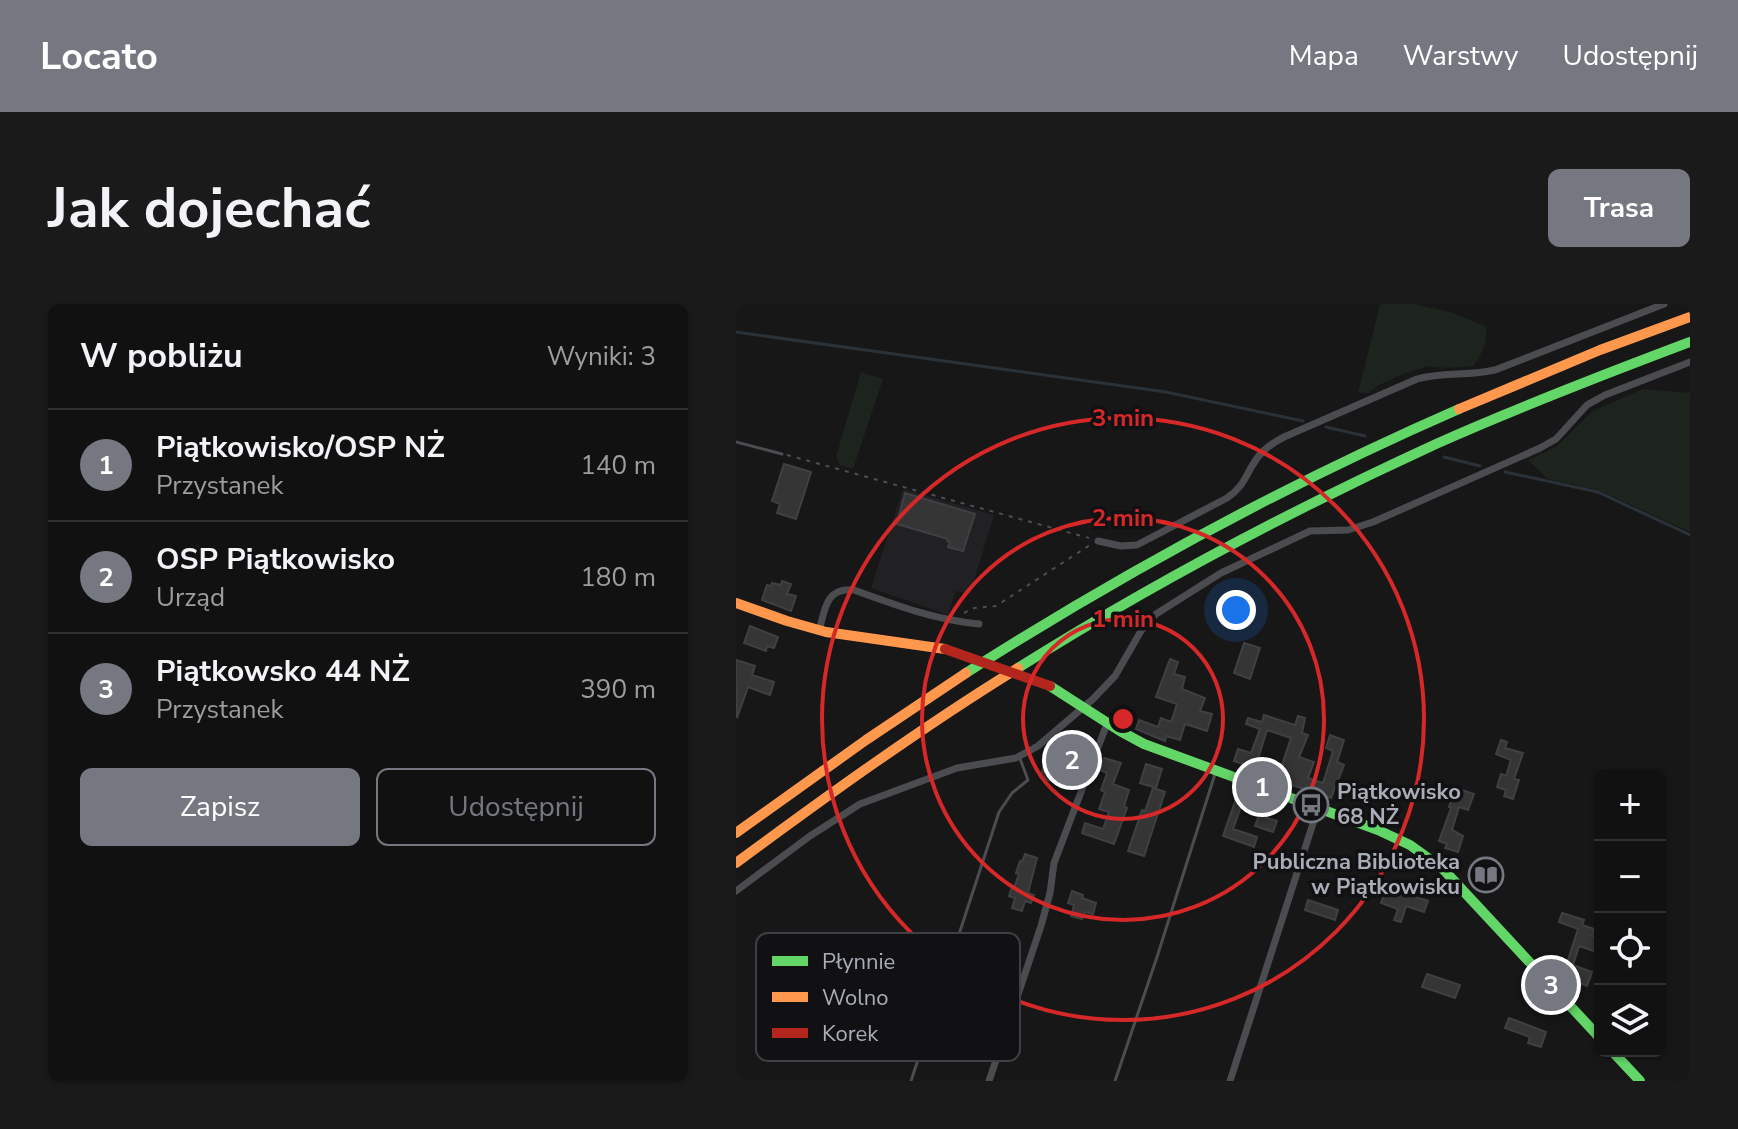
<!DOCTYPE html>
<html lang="pl">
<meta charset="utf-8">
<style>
body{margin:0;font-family:"Nunito Sans",sans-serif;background:#1a1a1a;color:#f1f3f6}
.controls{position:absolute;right:24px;bottom:24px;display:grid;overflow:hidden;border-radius:12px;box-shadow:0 2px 6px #0004}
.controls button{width:72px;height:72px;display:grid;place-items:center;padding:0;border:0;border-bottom:2px solid #303131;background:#111;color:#f1f3f6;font:40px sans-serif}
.you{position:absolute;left:500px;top:306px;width:28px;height:28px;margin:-20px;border:6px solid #fff;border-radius:50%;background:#1a73e8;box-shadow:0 0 0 12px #1a73e833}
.badge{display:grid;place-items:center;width:52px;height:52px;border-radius:50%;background:#757880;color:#fff;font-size:26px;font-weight:700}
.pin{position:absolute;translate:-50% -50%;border:4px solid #fff;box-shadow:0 2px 8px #0006}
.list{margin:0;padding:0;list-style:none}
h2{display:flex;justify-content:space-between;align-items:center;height:104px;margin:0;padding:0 32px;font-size:34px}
h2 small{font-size:26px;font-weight:400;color:#9c9d9f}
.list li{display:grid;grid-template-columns:52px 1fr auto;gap:24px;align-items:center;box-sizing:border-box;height:112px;padding:0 32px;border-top:2px solid #303131}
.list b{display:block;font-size:30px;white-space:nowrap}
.list p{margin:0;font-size:26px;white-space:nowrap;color:#9c9d9f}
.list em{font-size:26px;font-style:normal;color:#9c9d9f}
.actions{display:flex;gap:16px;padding:24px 32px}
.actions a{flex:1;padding:18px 0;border:2px solid #757880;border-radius:12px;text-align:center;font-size:28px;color:#757880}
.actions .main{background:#757880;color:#fff}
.icon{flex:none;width:44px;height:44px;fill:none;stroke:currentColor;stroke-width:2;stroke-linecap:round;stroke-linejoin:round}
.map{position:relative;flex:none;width:954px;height:777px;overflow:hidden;border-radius:12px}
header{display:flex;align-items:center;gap:48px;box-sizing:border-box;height:112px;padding:0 40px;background:#757880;color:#fff}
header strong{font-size:38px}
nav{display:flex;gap:44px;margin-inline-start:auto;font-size:28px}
.intro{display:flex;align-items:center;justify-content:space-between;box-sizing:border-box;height:192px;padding:0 48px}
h1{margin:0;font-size:56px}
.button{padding:20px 36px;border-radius:12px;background:#757880;color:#fff;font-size:28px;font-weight:700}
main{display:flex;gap:48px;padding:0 48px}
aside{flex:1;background:#111;border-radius:12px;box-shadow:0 2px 6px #0004}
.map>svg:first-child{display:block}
.built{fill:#212123}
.green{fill:#1d241e}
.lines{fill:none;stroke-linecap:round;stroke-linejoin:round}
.stream{stroke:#2a3239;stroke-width:3}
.building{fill:#353536;stroke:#3f4043;stroke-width:2}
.path{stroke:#4d4e52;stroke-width:2;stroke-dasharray:4 6;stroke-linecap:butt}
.lane{stroke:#4b4c50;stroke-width:3}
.street{stroke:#4b4c50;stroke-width:7}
.fast{stroke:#63d668;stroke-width:10}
.slow{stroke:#ff974d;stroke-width:10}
.jam-bridge{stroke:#b3261e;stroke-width:10}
.ring{fill:none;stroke:#d62828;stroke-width:4}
.labels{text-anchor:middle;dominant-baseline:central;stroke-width:7;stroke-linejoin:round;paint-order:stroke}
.poi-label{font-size:22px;font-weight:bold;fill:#a8adb8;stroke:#111113;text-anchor:start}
.key{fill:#111113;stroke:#3e4045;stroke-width:2}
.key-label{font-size:22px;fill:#a8adb8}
.centre{fill:#d62828;stroke:#111113;stroke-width:4}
.ring-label{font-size:24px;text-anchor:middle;font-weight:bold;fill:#d62828;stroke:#111113;stroke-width:7;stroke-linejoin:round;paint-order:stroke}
</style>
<header>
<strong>Locato</strong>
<nav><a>Mapa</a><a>Warstwy</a><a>Udostępnij</a></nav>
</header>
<div class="intro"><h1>Jak dojechać</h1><a class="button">Trasa</a></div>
<main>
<aside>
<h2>W pobliżu<small>Wyniki: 3</small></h2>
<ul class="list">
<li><span class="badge">1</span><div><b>Piątkowisko/OSP NŻ</b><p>Przystanek</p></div><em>140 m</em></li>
<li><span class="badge">2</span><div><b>OSP Piątkowisko</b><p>Urząd</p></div><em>180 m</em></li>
<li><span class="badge">3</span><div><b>Piątkowsko 44 NŻ</b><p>Przystanek</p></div><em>390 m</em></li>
</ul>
<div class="actions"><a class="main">Zapisz</a><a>Udostępnij</a></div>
</aside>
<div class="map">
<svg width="954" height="777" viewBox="0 0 954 777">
<rect width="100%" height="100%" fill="#171717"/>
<!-- built -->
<path class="built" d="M167,185L258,211L234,290L220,287L212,311L135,284Z"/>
<!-- green -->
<path class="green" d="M644,0H678L714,8L746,21L750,23C752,39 746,49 737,62L711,64L692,62L664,71L641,82L632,89H622Z
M125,68L147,75L117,165L104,161L100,153Z
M907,85L954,89V228L863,186L812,175L792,156L820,143L857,107Z"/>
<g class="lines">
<!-- stream -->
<path class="stream" d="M0,28L430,88L567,117
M590,123L629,132
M708,153L744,162
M769,168L862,188L954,231"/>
</g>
<!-- building -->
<path class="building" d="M48,160L75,168L60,215L41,209L44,200L36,197Z
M169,189L239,210L227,247L212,243L214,238L211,237L212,235L161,220Z
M46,277L55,280L51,290L60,292L55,307L26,296L31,281L35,282L36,279L45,281Z
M14,322L42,333L38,344L31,342L30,347L8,339Z
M508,339L524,344L514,375L498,369Z
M434,355L442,358L438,370L449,373L446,385L469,394L464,407L476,410L471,427L449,420L444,436L430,432L429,437L400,425L403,416L422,423L425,414L435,418L441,400L420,393Z
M0,356L19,362L16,371L38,378L34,391L12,383L1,414Z
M528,411L559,421L562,412L569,414L566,429L572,431L563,453L578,458L572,474L587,479L597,447L590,444L594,431L608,436L601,458L608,461L595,494L541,476L555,434L531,426L521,458L531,461L528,471L514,467L516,463L498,457L502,445L515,449L524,425L510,420L512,414L526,418Z
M765,436L771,438L769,444L787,449L778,475L783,476L777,495L768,492L770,486L761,483L765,470L770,472L775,456L760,450Z
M313,449L345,461L336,485L304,473Z
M368,454L385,459L377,480L393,486L388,502L391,504L378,540L346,529L349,519L367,525L373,508L363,505L369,488L365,486L371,469L364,466Z
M410,460L426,465L420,484L404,479Z
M417,484L429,488L408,552L392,547L406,506L409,507Z
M719,484L738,490L732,506L723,503L716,526L727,532L722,548L709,544L711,540L703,537L715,504L713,503Z
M500,495L507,497L497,525L521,533L518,543L487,532Z
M522,499L531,503L528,513L541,517L537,528L519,522L523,511L519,510Z
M289,550L301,554L292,589L298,591L295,599L289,597L286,607L276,604L279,594L273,592L276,583L278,584L283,570L280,569L284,557L286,558Z
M655,585L692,597L688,608L670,602L665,618L658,616L662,605L645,599L649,589L653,590Z
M336,587L347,591L346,594L360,599L357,610L349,608L346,615L335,612L338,601L332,599Z
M572,596L602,606L599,616L569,606Z
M826,609L848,616L846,621L858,625L856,632L864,635V649L843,642L837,661L856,668L851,682L817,668L821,658L830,662L842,625L823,618Z
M691,670L724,681L719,694L686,683Z
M773,714L810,728L805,743L792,739L794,733L769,724Z"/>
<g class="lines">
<!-- path -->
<path class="path" d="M51,151L353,234
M228,309L238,304L260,302L354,241"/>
<!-- lane -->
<path class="lane" d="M0,138L46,150
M175,777L263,508L276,489L292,476L283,452
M379,777L421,653L479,470"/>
<!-- street -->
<path class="street" d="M362,237L385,242L401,241L491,194C510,181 509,170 522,153C529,144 538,138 548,133L681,75C706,68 733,72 759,66L928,0
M83,327C89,305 90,283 118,286C159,301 199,316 243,320
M0,587L74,532L124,500L221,464L280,454L302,442L357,395L379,372L405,327L420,310L485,269L574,227L612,226L637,218L804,144L820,135L851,101L869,91L954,58
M253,777L305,622L314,589L318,559L369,425
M494,777L582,504"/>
<!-- fast -->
<path class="fast" d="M282,364C416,280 556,206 700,140C783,103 869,70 954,38
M230,369C387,269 551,180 723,105
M314,382L384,427L408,440L642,526L674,541L706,564L864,734
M876,747L904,777"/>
<!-- slow -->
<path class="slow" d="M723,105L864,46L954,13
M0,299L51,317L90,328L209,345
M0,529L130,436L230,369
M0,559C92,491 185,424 282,364"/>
<!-- jam-bridge -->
<path class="jam-bridge" d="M209,345L314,382"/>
</g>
<!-- distance rings -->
<g class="ring">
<circle cx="387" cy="415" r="100"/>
<circle cx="387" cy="415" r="201"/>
<circle cx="387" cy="415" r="301"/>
</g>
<!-- icons -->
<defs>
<g id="bus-ring" transform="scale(1.8)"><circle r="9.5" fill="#111113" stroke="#757880" stroke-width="1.5"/><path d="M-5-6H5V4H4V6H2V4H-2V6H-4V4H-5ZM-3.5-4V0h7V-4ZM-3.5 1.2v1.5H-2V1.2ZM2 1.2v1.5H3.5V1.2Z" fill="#757880"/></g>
<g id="library-ring" transform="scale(1.8)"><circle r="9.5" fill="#111113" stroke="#757880" stroke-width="1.5"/><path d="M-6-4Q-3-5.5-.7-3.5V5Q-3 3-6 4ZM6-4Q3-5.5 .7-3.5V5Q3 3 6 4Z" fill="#757880"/></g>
</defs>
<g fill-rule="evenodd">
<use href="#bus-ring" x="575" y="501"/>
<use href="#library-ring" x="750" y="571"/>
</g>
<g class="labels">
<!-- poi labels -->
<g class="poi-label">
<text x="601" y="488">Piątkowisko<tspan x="601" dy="25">68 NŻ</tspan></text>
<text x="724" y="558" text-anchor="end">Publiczna Biblioteka<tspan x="724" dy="25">w Piątkowisku</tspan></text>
</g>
</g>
<!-- legend -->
<rect x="20" y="629" width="264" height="128" rx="12" class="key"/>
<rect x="36" y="652" width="36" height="10" fill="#63d668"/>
<rect x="36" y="688" width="36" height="10" fill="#ff974d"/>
<rect x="36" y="724" width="36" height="10" fill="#b3261e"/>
<g class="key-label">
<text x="86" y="665">Płynnie</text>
<text x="86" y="701">Wolno</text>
<text x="86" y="737">Korek</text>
</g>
<circle cx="387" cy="415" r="12" class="centre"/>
<g class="ring-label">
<text x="387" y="122">3 min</text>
<text x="387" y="222">2 min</text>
<text x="387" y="323">1 min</text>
</g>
</svg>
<div class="controls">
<button>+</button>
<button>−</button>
<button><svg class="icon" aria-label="locate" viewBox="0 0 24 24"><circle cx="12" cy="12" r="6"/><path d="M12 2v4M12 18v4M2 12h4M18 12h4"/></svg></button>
<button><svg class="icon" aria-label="layers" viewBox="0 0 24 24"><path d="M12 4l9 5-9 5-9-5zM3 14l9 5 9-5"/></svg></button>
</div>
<div class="you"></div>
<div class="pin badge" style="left:526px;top:483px">1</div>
<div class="pin badge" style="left:336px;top:456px">2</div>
<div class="pin badge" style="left:815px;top:681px">3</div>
</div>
</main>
